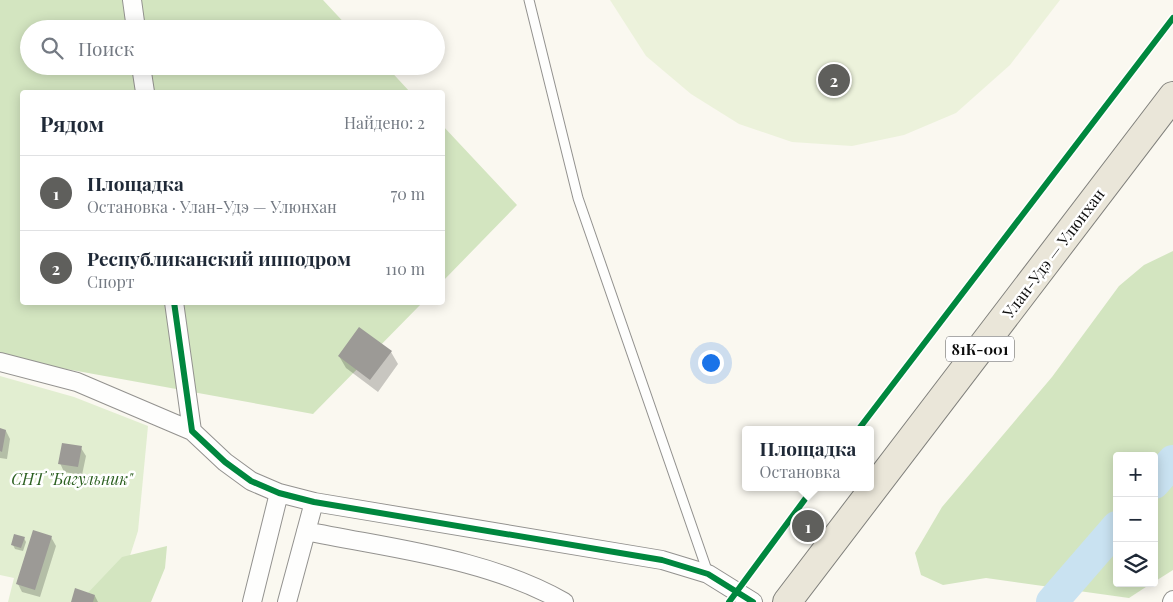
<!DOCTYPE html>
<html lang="ru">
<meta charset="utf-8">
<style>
body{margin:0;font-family:"Playfair Display",serif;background:#f6f6f7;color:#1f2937}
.controls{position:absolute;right:15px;bottom:15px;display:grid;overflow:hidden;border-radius:5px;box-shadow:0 2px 12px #0003}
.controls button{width:45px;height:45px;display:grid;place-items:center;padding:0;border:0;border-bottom:1px solid #e0e1e3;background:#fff;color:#1f2937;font:25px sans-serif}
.you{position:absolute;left:710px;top:362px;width:18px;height:18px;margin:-12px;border:4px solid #fff;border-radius:50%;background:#1a73e8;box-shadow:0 0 0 8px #1a73e833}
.badge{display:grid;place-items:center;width:32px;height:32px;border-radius:50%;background:#5f5f5c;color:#fff;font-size:16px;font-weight:700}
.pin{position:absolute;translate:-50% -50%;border:2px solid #fff;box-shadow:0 1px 5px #0006}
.popup{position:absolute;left:742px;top:426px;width:132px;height:65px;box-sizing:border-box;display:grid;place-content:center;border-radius:5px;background:#fff;filter:drop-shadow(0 1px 4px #0005);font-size:16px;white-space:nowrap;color:#747a83}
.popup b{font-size:19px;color:#1f2937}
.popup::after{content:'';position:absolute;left:50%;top:100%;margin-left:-10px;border:10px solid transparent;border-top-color:#fff}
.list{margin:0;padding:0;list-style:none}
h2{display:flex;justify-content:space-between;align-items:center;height:65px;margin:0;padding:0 20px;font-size:21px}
h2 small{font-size:16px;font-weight:400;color:#747a83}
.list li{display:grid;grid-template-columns:32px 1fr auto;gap:15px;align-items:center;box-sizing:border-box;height:75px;padding:0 20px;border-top:1px solid #e0e1e3}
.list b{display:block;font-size:19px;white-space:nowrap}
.list p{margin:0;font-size:16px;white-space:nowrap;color:#747a83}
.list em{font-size:16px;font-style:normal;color:#747a83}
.icon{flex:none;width:28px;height:28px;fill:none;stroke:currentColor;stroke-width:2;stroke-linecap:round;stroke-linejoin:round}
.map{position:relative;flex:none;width:1173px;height:602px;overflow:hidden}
.search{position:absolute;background:#fff;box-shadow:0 2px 12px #0003;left:20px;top:20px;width:425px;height:55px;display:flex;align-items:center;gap:12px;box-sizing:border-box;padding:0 18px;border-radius:28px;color:#747a83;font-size:19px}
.panel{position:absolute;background:#fff;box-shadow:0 2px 12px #0003;left:20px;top:90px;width:425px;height:215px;border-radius:5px}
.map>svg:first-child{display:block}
.green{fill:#e2eed1}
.forest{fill:#d3e5c0}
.pitch{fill:#ecf2db}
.shadow{fill:#0003}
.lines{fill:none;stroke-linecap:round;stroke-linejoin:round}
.river{stroke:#c9e2f1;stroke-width:32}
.building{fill:#9c9a96}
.lane-casing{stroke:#93928f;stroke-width:11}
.street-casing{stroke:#93928f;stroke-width:20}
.primary-casing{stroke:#80807c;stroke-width:30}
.lane{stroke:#fefefd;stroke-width:9}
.street{stroke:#fefefd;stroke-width:18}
.primary{stroke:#eae6d9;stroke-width:28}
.cycleway-casing{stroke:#fff;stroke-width:9}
.cycleway{stroke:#00873e;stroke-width:6}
.labels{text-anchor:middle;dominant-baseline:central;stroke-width:5;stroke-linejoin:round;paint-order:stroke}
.shield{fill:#fff;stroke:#555;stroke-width:1}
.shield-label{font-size:15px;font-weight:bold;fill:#0c0c0c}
.street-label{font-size:16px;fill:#0c0c0c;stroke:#fff}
.park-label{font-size:16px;font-style:italic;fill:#2c6021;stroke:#fff}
</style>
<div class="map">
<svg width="1173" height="602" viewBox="0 0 1173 602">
<rect width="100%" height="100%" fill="#faf8f0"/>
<!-- green -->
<path class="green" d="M0,376L74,397L148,426L138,531L115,602H8L14,578L0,575Z"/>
<!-- forest -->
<path class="forest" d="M0,0H323L350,29H29V66H386L410,92H22V302L422,303L313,414L0,357Z
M443,126L517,205L443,281Z
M1173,251V570L1154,582V456H1117V583H1152L1129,598L986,578L943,585L921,575L915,553L942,507L1052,377L1119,286L1144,265Z
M167,546L165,568L151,602H73L84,597L122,557Z"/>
<!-- pitch -->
<path class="pitch" d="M610,0H1060L1010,65L956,113L904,135L852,146L792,142L739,124L691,94L646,56Z"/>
<!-- shadow -->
<path class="shadow" d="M391,352L398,364L378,392L346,368L339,356Z
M0,430L6,431L10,439L7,459L0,458Z
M81,448L86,456L82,475L64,472L60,463Z
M51,537L56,546L40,597L22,592L18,584Z
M24,538L26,542L23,551L15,549L13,545Z
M95,596L98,602H72Z"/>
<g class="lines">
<!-- river -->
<path class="river" d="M1154,483L1173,461
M1052,602L1117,527"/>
</g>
<!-- building -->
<path class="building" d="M359,327L392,351L370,380L338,356Z
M0,428L6,430L2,452L0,451Z
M62,443L82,446L78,467L58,464Z
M33,530L52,536L35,590L16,584Z
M14,534L25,537L21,548L11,545Z
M75,588L95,595L93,602H71Z"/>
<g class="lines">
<!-- lane casing -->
<g class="lane-casing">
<path id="lane" d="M529,0L578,198L708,573"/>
</g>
<!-- street casing -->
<g class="street-casing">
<path id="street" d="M132,0L136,29
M141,66L145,92
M174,302L192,431L225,462L251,481L279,493L314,502L662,560L708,574L753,602
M0,362L77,382L192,431
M306,531C392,549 487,558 564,602
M252,602L279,493
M287,602L314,502
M1172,602L1173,600"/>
</g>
<!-- primary casing -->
<g class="primary-casing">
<path id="primary" d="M787,602L1173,96"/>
</g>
<!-- lane -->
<use href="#lane" class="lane"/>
<!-- street -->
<use href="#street" class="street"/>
<!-- primary -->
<use href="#primary" class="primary"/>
<!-- cycleway casing -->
<g class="cycleway-casing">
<path id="cycleway" d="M174,302L192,431L225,462L251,481L279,493L314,502L662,560L708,574L753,602
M858,430L1173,18
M729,602L814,487"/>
</g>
<!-- cycleway -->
<use href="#cycleway" class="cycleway"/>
</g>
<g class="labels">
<!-- shield labels -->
<rect class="shield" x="946" y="336.5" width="68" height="25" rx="4"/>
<g class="shield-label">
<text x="980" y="349">81К-001</text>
</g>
<!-- street labels -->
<g class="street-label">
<text transform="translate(1053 253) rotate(-53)">Улан-Удэ — Улюнхан</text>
</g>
<!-- park labels -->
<g class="park-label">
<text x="72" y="478">СНТ "Багульник"</text>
</g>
</g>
</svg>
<div class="controls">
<button>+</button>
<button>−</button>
<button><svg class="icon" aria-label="layers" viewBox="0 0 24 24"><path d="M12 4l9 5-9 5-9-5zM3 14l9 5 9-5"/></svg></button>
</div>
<div class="you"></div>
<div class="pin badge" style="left:808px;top:526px">1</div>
<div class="popup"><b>Площадка</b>Остановка</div>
<div class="pin badge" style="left:834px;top:80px">2</div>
<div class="search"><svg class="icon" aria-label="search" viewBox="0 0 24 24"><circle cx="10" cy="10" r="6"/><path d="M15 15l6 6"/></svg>Поиск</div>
<section class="panel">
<h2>Рядом<small>Найдено: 2</small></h2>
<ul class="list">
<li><span class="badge">1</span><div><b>Площадка</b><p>Остановка · Улан-Удэ — Улюнхан</p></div><em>70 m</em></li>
<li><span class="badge">2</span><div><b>Республиканский ипподром</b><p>Спорт</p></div><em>110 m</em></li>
</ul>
</section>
</div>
